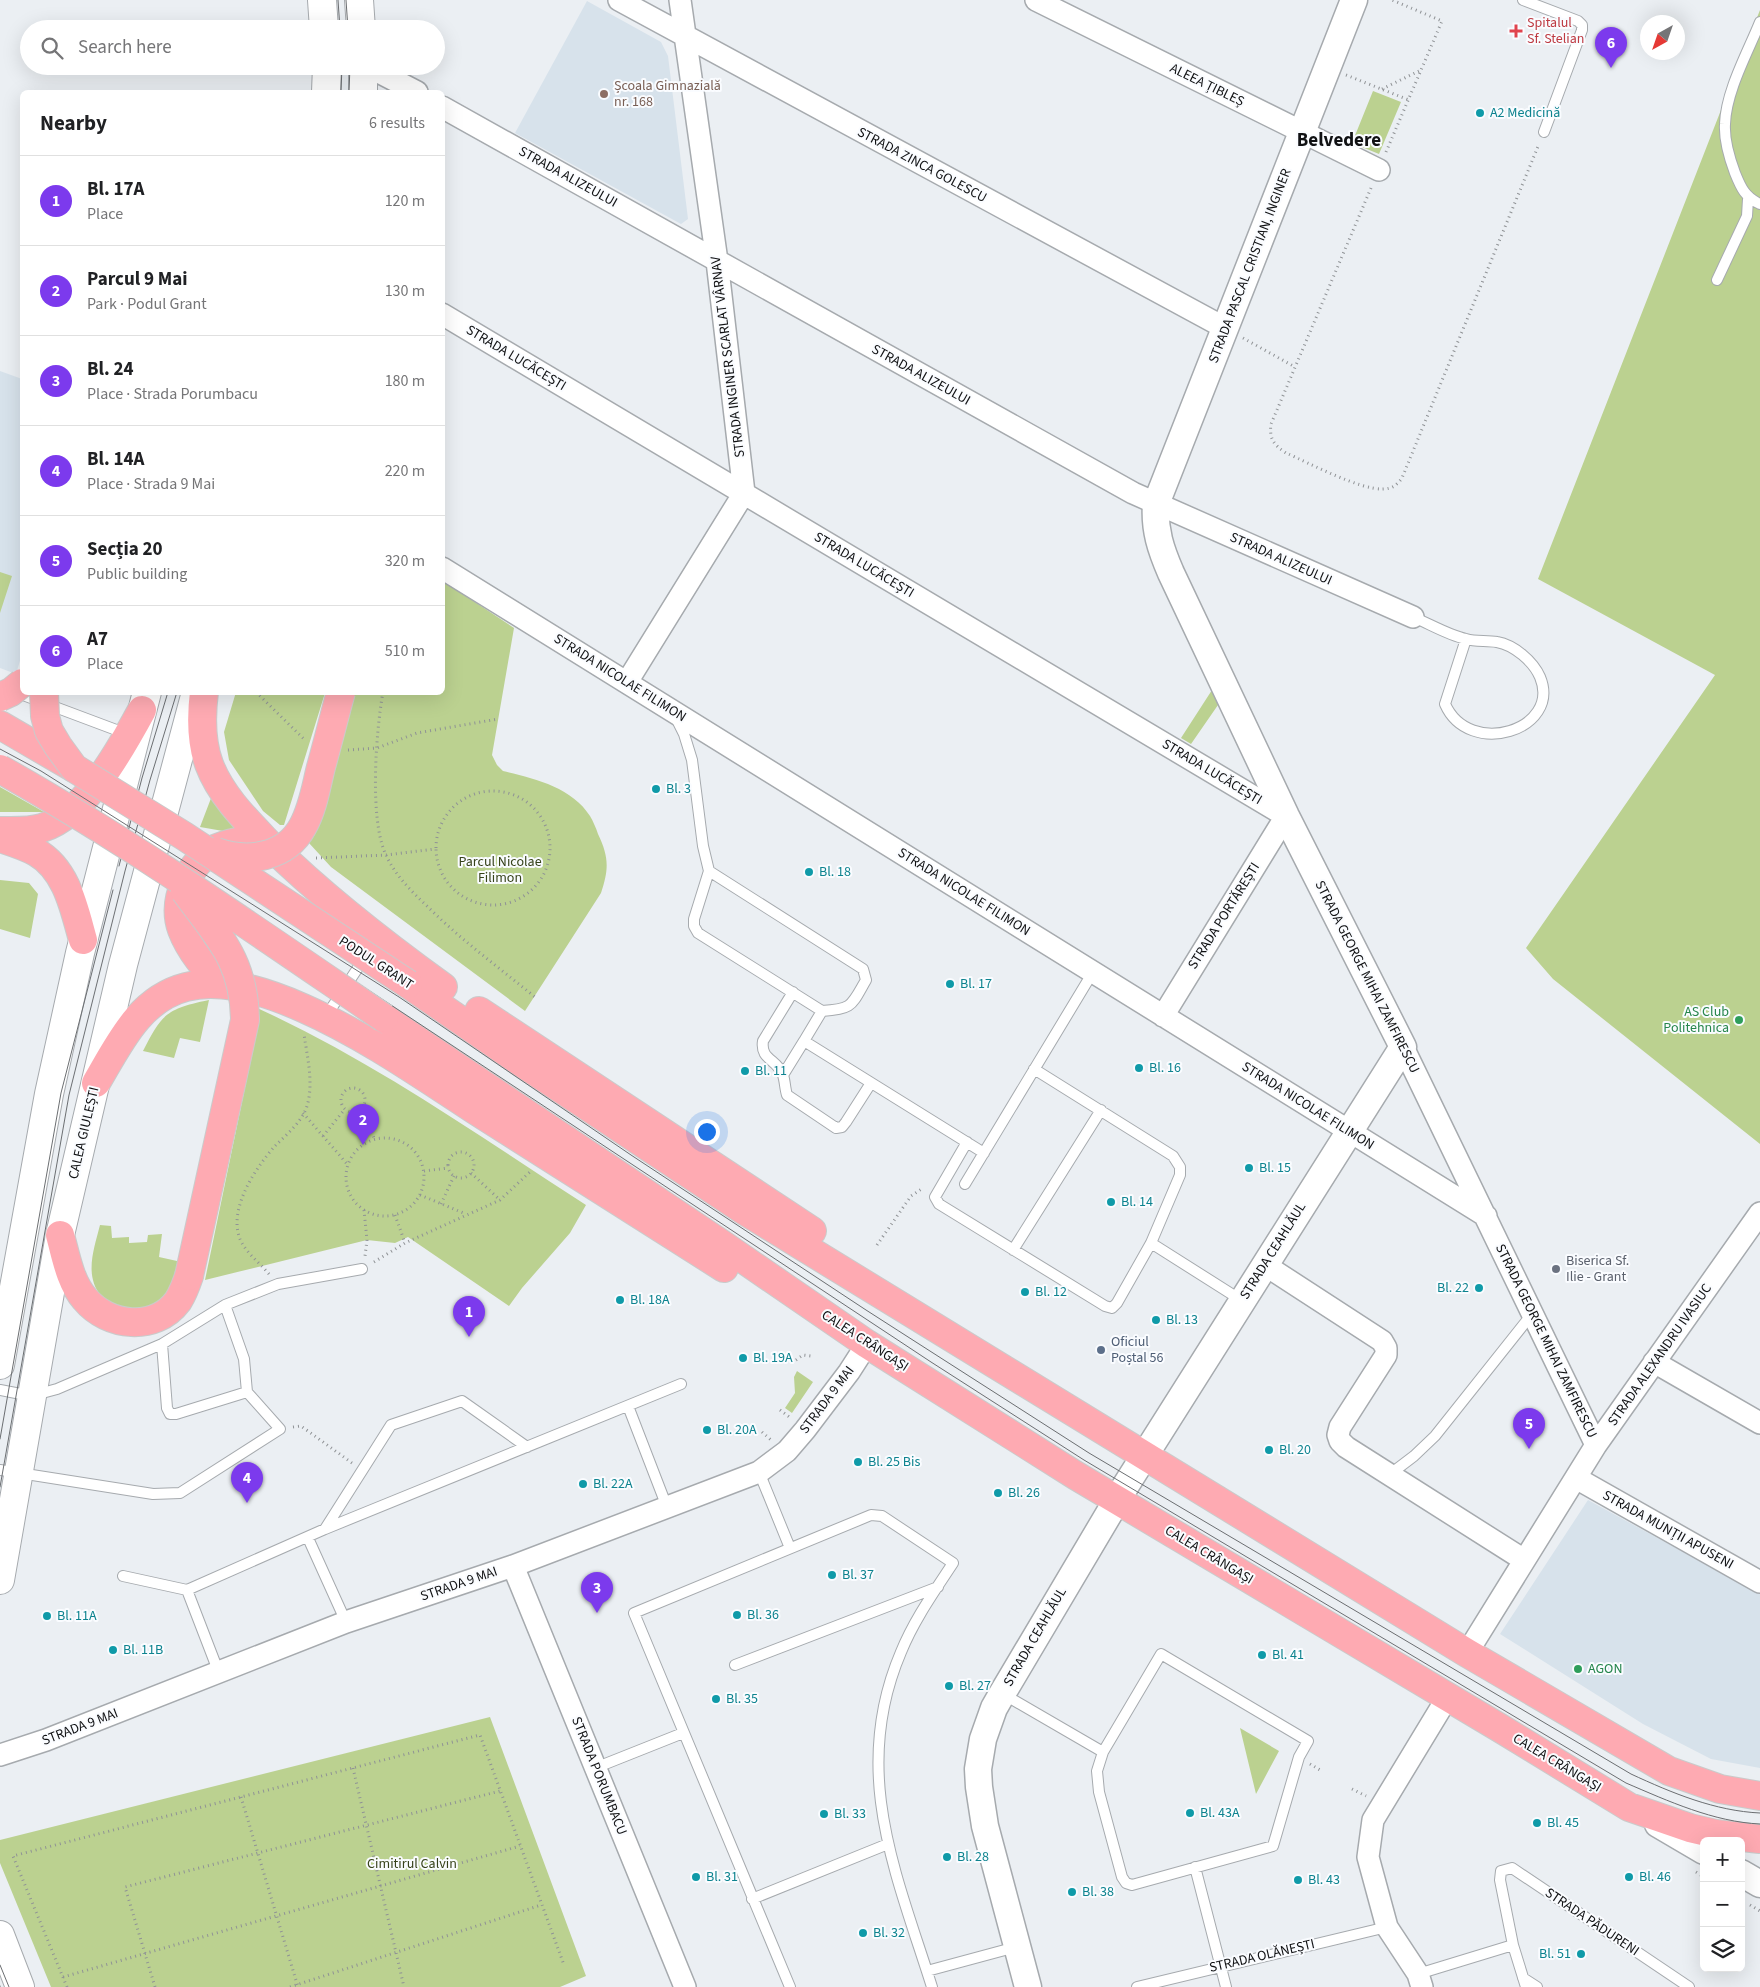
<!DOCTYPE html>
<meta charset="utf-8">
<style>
body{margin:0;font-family:"Source Sans 3",sans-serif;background:#f2f2f2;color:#202124}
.controls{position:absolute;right:15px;bottom:15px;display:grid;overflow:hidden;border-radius:8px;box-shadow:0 5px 20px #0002}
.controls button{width:45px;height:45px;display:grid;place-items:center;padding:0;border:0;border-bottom:1px solid #e0e0e0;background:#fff;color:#202124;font:25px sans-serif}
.compass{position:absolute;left:1640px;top:15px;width:45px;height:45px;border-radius:50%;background:#fff;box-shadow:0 5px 20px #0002;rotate:220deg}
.you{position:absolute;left:706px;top:1131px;width:18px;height:18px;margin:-12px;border:4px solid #fff;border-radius:50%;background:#1a73e8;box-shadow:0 0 0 8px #1a73e833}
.badge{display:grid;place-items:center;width:32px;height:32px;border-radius:50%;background:#7c3aed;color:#fff;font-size:16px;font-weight:700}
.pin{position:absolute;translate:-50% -41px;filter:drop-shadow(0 1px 2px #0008)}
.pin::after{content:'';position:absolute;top:26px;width:18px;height:15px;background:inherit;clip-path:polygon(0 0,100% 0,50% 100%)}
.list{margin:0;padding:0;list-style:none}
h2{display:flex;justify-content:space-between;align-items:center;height:65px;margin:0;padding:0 20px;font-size:21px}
h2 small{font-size:16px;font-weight:400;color:#757577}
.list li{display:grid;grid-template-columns:32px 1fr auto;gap:15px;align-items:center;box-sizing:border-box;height:90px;padding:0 20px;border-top:1px solid #e0e0e0}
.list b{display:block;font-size:19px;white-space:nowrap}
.list p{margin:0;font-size:16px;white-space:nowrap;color:#757577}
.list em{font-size:16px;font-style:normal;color:#757577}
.icon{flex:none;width:28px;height:28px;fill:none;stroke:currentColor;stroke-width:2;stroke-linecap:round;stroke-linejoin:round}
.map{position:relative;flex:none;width:1760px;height:1987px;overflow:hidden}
.search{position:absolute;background:#fff;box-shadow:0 5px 20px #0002;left:20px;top:20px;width:425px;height:55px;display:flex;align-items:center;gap:12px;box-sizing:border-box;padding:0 18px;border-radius:28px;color:#757577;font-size:19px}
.panel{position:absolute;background:#fff;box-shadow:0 5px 20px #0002;left:20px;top:90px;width:425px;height:605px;border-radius:8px}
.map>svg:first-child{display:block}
.built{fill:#d7e2eb}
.green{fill:#bbd190}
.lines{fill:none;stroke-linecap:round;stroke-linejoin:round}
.service-casing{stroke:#a6aaae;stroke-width:12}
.minor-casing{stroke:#a6aaae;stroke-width:24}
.tertiary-casing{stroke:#a6aaae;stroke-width:29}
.secondary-casing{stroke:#a6aaae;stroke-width:30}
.primary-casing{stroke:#cacbcb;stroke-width:30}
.path{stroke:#8f9295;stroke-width:3;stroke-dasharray:1 4;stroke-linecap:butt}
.service{stroke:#fff;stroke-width:10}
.minor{stroke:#fff;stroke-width:21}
.tertiary{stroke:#fff;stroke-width:26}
.secondary{stroke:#fff;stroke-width:28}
.primary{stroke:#feaab2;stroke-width:28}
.tram{stroke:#6b6e71;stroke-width:1}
.primary-bridge-casing{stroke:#cacbcb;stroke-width:30;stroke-linecap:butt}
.primary-bridge{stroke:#feaab2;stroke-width:28}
.health-dot{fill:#e0444e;stroke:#fafcff;stroke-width:2}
.education-dot{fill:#8d6e63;stroke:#fafcff;stroke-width:2}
.culture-dot{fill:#0f9aa8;stroke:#fafcff;stroke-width:2}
.leisure-dot{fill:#2e9e5b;stroke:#fafcff;stroke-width:2}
.worship-dot{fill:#6b7280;stroke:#fafcff;stroke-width:2}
.service-dot{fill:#5c6f8a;stroke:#fafcff;stroke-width:2}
.labels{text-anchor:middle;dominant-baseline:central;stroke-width:4;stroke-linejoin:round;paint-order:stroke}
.health-label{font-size:14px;fill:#be3a42;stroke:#fafcff;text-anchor:start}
.street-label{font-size:14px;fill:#101113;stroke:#fafcff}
.education-label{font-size:14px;fill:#785e54;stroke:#fafcff;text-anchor:start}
.culture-label{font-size:14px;fill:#0d838f;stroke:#fafcff;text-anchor:start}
.park-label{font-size:14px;fill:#36421a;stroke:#fafcff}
.leisure-label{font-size:14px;fill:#27864d;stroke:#fafcff;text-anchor:end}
.worship-label{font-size:14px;fill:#5b616d;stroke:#fafcff;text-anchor:start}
.service-label{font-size:14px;fill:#4e5e75;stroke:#fafcff;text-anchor:start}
.district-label{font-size:19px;font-weight:bold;fill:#101113;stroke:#fafcff}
</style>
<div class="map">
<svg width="1760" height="1987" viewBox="0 0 1760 1987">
<rect width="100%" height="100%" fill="#ebeff3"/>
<!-- built -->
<path class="built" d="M587,1L661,42L668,56L688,219L681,224L515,133Z
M0,371L22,379V654L16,674L0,668Z
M1588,1500L1760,1594V1768L1711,1759L1643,1724L1500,1634Z"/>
<!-- green -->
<path class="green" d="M1760,10V1144L1553,979L1526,948L1715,675L1538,579Z
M1373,91L1401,102L1379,154L1352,143Z
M0,572L12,576L0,613Z
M443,581L514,628L492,755L497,765L503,771C533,778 572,787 590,816C593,821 596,828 598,834C609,857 609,869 601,893L525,1011L331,867L309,843L350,693L442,692Z
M1212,690L1218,705L1191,744L1181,738Z
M236,692L325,693L284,825H280L263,811L229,760L224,732Z
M0,787L44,812H0Z
M213,793L246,835L200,827Z
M0,880L29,883L38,894L30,938L0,929Z
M209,1000L200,1042L180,1038L174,1058L143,1051C162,1014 166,1009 209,1000Z
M255,1007C372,1060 479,1136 586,1205L570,1233L522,1288L509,1306L408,1237L395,1243L367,1240L205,1280L249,1068Z
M100,1225L111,1226L112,1238L129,1237V1243L147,1242L148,1235L162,1234L159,1257L186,1263L163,1303L127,1313C120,1308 106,1303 101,1296C84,1275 94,1249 100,1225Z
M797,1371L813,1382L792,1413L785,1408L795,1393L794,1377Z
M490,1717L586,1976L560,1987H51L0,1863V1840Z
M1240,1728L1279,1751L1256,1794Z"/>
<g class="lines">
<!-- service casing -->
<g class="service-casing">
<path id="service" d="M1523,0L1578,21L1582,25V30L1544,132
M1760,22C1748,52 1726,91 1725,124C1724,140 1729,157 1735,173C1741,188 1745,197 1760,204
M1717,280L1747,216L1748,199
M1413,617C1430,624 1448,635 1466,639C1476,642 1487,640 1497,642C1514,645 1533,661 1540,677C1562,730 1469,759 1445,704L1466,639
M15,692L127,734
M676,718L684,734L692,760L703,846L709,871L694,919V926L698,933L822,1011C853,1009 851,1006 866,980L863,969L709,871
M793,992L763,1041C760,1060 777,1059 783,1075C785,1081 785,1089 787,1095L836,1128L842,1127L846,1122L871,1083
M822,1011L804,1041L984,1153
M325,1018L365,957
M783,1075L804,1041
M967,1142L935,1197L939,1204L1105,1306L1112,1308L1117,1303L1151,1243L1180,1175V1167L1173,1156L1034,1069
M965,1184L1093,972
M1151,1243L1241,1300
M1013,1250L1101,1110
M225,1305L278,1284L362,1269
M162,1344L167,1408L170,1414H176L247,1392
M0,1390L31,1396L57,1389L162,1344L225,1305L244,1359L247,1392L280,1429L180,1493L153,1494L0,1470
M628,1406L667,1507
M759,1472L790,1548
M1389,1475L1414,1456L1435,1436L1532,1314
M325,1529L391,1425L462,1401L527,1447
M308,1538L346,1622
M123,1576L187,1590
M1161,1654L1308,1741L1299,1757L1273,1846L1132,1885L1126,1883L1122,1877L1099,1792L1097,1771L1103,1752Z
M735,1665L938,1587
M219,1673L187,1590L325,1529L681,1384
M1003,1694L1103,1752
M595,1768L683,1733
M1195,1867L1226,1987
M752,1899L888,1844
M927,1971L1016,1947
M1418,1974L1513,1945
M1523,1978L1537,1987
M790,1987L634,1613L871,1515L882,1516L953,1563C934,1592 914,1620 901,1652C850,1771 896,1873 932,1987
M1137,1987L1387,1927
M1526,1987L1513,1945L1500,1880L1501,1871L1512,1868L1689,1987"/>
</g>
<!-- minor casing -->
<g class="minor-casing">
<path id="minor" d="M619,0L1225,328
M1036,0L1379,170
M367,66L417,92
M442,107L1133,493L1413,617
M442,314L1286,816L1163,1016
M442,568L1486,1216
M627,682L744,493L717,261L680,0
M1403,1047L1596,1445
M1265,1265L1382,1341L1386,1348V1355L1340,1427L1338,1435L1340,1441L1346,1447L1524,1560
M1654,1362L1760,1423
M1576,1478L1760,1582
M513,1566L685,1987
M1467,1653L1596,1445L1760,1213
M0,1755L46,1740L346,1622L513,1566L759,1472L787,1451L805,1430L849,1372L867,1344
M1422,1987L1418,1974L1387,1927L1368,1857L1373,1820L1447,1698"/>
</g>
<!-- tertiary casing -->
<g class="tertiary-casing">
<path id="tertiary" d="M1658,1824L1704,1851
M1741,1873L1760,1884
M1028,1987L985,1826L979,1787L978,1769L983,1739L994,1708L1002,1694L1126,1485L1403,1047L1286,816L1171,573C1161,550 1154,530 1156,504L1354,0"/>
</g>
<!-- secondary casing -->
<g class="secondary-casing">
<path id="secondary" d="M322,0L324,29
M359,0L361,29
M326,92L327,66
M363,92V66
M0,1365L49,1094L80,953L147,692
M0,1580L60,1235L123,965L196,692
M0,1935L20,1987"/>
</g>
<!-- primary casing -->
<g class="primary-casing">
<path id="primary" d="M204,692C201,716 201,742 209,764C221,796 247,821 270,845C324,898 382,943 443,987
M0,725L74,768
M0,831C14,831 28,832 42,828C85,815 122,747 142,710
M0,838C12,842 25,846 36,852C67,870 74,908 83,940
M220,984C205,968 190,951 182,930C171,900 189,862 217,848C231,842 247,840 262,837
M408,984L522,1063L745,1211L1467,1653L1669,1771L1720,1789L1760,1796
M479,1011L812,1231
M384,1018L723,1245L867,1344L1075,1475L1500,1728L1629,1807L1690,1828L1716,1834L1760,1839
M96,1083C119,1044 139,999 186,987C224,977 269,993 303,1008C364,1035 420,1074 475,1110C558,1162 641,1215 724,1268
M60,1235C66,1257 70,1282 85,1299C108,1327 155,1332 178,1301C183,1293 186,1285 189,1276"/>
</g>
<!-- path -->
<path class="path" d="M1346,75L1409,100
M1382,89L1421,70
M1386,152L1442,21L1392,0
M1371,188L1271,424C1269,439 1274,445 1286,453C1309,463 1360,490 1383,489C1392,489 1397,485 1402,478L1539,144
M1243,338L1295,367
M256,692L306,741
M383,692C376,731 369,820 386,855C395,875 411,891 427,906C460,939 498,967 535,997
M348,750L377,748L417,733L498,719
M436 848a57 57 0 1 1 114 0a57 57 0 1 1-114 0Z
M316,858L386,855L435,849
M341 1100a12 12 0 1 1 24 0a12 12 0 1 1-24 0Z
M361,1109L375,1140
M303,1113L348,1165
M323,1136L345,1109
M346 1177a39 39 0 1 1 78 0a39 39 0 1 1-78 0Z
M448 1165a13 13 0 1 1 26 0a13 13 0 1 1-26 0Z
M424,1171L448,1168
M471,1173L500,1200
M420,1195L466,1214
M441,1204L454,1176
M364,1210L367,1240L365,1256
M395,1215L405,1243
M877,1245L911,1196L923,1188
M374,1262L405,1243L500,1200L531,1171
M269,1274C259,1262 246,1253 240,1239C228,1209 255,1169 274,1147C286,1135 302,1122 307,1106C314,1083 307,1056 304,1034
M796,1360L803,1355L811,1356
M780,1410L792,1419
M293,1427L301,1426L352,1463
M762,1432L771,1440
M1310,1764L1320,1770
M353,1768L404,1987
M1352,1789L1366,1796
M241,1797L298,1987
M1696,1872L1704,1877
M1750,1905L1760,1911
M63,1977L520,1846
M67,1987L13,1856L480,1735L564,1965
M155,1987L125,1887L500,1791
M290,1987L541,1905"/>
<!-- service -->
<use href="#service" class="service"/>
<!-- minor -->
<use href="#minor" class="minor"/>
<!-- tertiary -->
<use href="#tertiary" class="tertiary"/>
<!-- secondary -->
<use href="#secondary" class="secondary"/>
<!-- primary -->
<use href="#primary" class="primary"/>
<!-- tram -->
<path class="tram" d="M338,0L340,29
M346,0L348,29
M341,92L342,66
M349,92L350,66
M0,749L41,771L399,997L631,1155L866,1310L1089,1453L1631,1774C1672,1793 1715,1811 1760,1813
M0,758L38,778L273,927L931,1362L1084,1460L1626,1783C1668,1801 1714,1822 1760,1824
M119,866L142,778L168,692
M0,1439L61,1093L113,890
M0,1487L69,1095L125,871L150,780L177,692
M0,1965L9,1987
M0,1986V1987"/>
<!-- primary-bridge casing -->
<g class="primary-bridge-casing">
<path id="primary-bridge" d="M44,692L45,716L49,731L58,746L74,768L184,836L408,984
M0,697L11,692L22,683
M0,769C133,844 258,932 384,1018
M216,852C248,863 286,858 303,826C313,808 316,787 321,767C328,742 334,717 341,692
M185,891C218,937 244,959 245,1020L189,1276"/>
</g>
<!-- primary-bridge -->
<use href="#primary-bridge" class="primary-bridge"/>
</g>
<!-- markers -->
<path class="health-dot" d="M1513.5 23.5h5v5h5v5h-5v5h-5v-5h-5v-5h5z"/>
<circle class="education-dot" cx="604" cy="94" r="5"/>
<g class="culture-dot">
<circle cx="1480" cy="113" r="5"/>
<circle cx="656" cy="789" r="5"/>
<circle cx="809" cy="872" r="5"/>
<circle cx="950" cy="984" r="5"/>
<circle cx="1139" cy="1068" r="5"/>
<circle cx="745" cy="1071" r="5"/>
<circle cx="1249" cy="1168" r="5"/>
<circle cx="1111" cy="1202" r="5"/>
<circle cx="1479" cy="1288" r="5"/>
<circle cx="1025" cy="1292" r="5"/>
<circle cx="620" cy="1300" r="5"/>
<circle cx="1156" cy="1320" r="5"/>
<circle cx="743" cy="1358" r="5"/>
<circle cx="707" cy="1430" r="5"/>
<circle cx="1269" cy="1450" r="5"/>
<circle cx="858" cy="1462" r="5"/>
<circle cx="583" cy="1484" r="5"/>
<circle cx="998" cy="1493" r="5"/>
<circle cx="832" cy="1575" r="5"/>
<circle cx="737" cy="1615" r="5"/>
<circle cx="47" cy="1616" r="5"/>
<circle cx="113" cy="1650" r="5"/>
<circle cx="1262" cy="1655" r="5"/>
<circle cx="949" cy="1686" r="5"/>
<circle cx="716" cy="1699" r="5"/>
<circle cx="1190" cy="1813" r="5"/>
<circle cx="824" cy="1814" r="5"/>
<circle cx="1537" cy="1823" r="5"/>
<circle cx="947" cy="1857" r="5"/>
<circle cx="696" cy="1877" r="5"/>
<circle cx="1629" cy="1877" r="5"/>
<circle cx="1298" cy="1880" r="5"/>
<circle cx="1072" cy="1892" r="5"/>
<circle cx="863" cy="1933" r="5"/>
<circle cx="1581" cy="1954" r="5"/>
</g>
<g class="leisure-dot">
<circle cx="1739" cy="1020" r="5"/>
<circle cx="1578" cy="1669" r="5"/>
</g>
<circle class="worship-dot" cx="1556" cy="1269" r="5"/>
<circle class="service-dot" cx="1101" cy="1350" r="5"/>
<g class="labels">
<!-- health labels -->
<g class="health-label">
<text x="1527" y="23">Spitalul<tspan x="1527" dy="16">Sf. Stelian</tspan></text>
</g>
<!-- street labels -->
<g class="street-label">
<text transform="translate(1207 85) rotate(26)">ALEEA ȚIBLEȘ</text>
<text transform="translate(922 165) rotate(28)">STRADA ZINCA GOLESCU</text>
<text transform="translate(568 177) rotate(29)">STRADA ALIZEULUI</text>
<text transform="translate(1250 266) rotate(-69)">STRADA PASCAL CRISTIAN, INGINER</text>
<text transform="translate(728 357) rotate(-97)">STRADA INGINER SCARLAT VÂRNAV</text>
<text transform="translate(516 358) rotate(31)">STRADA LUCĂCEȘTI</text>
<text transform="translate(921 375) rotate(29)">STRADA ALIZEULUI</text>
<text transform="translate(1281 559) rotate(24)">STRADA ALIZEULUI</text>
<text transform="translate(864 565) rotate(31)">STRADA LUCĂCEȘTI</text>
<text transform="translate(620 678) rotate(32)">STRADA NICOLAE FILIMON</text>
<text transform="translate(1212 772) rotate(31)">STRADA LUCĂCEȘTI</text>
<text transform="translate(964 892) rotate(32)">STRADA NICOLAE FILIMON</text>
<text transform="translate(1224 916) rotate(-58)">STRADA PORTĂREȘTI</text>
<text transform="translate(376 963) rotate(33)">PODUL GRANT</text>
<text transform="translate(1367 977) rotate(63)">STRADA GEORGE MIHAI ZAMFIRESCU</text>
<text transform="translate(1308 1106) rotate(32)">STRADA NICOLAE FILIMON</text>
<text transform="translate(84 1133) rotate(-77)">CALEA GIULEȘTI</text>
<text transform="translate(1273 1251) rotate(-58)">STRADA CEAHLĂUL</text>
<text transform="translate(865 1341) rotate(33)">CALEA CRÂNGAȘI</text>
<text transform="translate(1546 1341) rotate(64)">STRADA GEORGE MIHAI ZAMFIRESCU</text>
<text transform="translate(1660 1355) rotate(-55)">STRADA ALEXANDRU IVASIUC</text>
<text transform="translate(827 1400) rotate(-53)">STRADA 9 MAI</text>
<text transform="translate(1668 1530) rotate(29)">STRADA MUNȚII APUSENI</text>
<text transform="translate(1209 1555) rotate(31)">CALEA CRÂNGAȘI</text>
<text transform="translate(459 1584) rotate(-19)">STRADA 9 MAI</text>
<text transform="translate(1035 1637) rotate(-60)">STRADA CEAHLĂUL</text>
<text transform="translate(80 1727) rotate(-21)">STRADA 9 MAI</text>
<text transform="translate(1557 1763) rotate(31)">CALEA CRÂNGAȘI</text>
<text transform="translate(599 1776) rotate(68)">STRADA PORUMBACU</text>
<text transform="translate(1592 1922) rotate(34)">STRADA PĂDURENI</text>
<text transform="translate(1262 1956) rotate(-13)">STRADA OLĂNEȘTI</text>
</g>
<!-- education labels -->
<g class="education-label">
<text x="614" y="86">Școala Gimnazială<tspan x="614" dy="16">nr. 168</tspan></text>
</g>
<!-- culture labels -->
<g class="culture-label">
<text x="1490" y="113">A2 Medicină</text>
<text x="666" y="789">Bl. 3</text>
<text x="819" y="872">Bl. 18</text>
<text x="960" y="984">Bl. 17</text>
<text x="1149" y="1068">Bl. 16</text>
<text x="755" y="1071">Bl. 11</text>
<text x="1259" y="1168">Bl. 15</text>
<text x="1121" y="1202">Bl. 14</text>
<text x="1469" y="1288" text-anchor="end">Bl. 22</text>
<text x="1035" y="1292">Bl. 12</text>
<text x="630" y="1300">Bl. 18A</text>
<text x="1166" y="1320">Bl. 13</text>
<text x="753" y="1358">Bl. 19A</text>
<text x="717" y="1430">Bl. 20A</text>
<text x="1279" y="1450">Bl. 20</text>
<text x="868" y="1462">Bl. 25 Bis</text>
<text x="593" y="1484">Bl. 22A</text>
<text x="1008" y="1493">Bl. 26</text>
<text x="842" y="1575">Bl. 37</text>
<text x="747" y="1615">Bl. 36</text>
<text x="57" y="1616">Bl. 11A</text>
<text x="123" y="1650">Bl. 11B</text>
<text x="1272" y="1655">Bl. 41</text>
<text x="959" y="1686">Bl. 27</text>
<text x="726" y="1699">Bl. 35</text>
<text x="1200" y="1813">Bl. 43A</text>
<text x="834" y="1814">Bl. 33</text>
<text x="1547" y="1823">Bl. 45</text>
<text x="957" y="1857">Bl. 28</text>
<text x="706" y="1877">Bl. 31</text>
<text x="1639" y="1877">Bl. 46</text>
<text x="1308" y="1880">Bl. 43</text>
<text x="1082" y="1892">Bl. 38</text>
<text x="873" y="1933">Bl. 32</text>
<text x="1571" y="1954" text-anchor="end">Bl. 51</text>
</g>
<!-- park labels -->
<g class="park-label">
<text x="500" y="862">Parcul Nicolae<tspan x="500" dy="16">Filimon</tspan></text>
<text x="412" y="1864">Cimitirul Calvin</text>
</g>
<!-- leisure labels -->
<g class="leisure-label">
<text x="1729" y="1012">AS Club<tspan x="1729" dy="16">Politehnica</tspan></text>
<text x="1588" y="1669" text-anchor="start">AGON</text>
</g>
<!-- worship labels -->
<g class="worship-label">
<text x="1566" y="1261">Biserica Sf.<tspan x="1566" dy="16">Ilie - Grant</tspan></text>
</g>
<!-- service labels -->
<g class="service-label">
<text x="1111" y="1342">Oficiul<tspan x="1111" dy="16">Poștal 56</tspan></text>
</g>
<!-- district labels -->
<g class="district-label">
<text x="1339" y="140">Belvedere</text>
</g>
</g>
</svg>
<div class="controls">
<button>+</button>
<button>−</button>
<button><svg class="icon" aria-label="layers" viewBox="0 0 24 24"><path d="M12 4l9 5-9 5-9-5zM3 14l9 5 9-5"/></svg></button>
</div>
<svg class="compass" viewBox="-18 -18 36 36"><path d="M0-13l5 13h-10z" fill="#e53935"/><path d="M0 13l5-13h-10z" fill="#757577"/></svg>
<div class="you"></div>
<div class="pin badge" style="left:469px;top:1337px">1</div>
<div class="pin badge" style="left:363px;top:1145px">2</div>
<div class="pin badge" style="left:597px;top:1613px">3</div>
<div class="pin badge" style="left:247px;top:1503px">4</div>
<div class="pin badge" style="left:1529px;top:1449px">5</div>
<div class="pin badge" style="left:1611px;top:68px">6</div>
<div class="search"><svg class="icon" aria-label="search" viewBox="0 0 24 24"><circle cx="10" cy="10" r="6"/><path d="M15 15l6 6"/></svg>Search here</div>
<section class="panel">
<h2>Nearby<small>6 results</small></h2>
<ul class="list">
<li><span class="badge">1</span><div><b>Bl. 17A</b><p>Place</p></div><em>120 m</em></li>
<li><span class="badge">2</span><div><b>Parcul 9 Mai</b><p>Park · Podul Grant</p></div><em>130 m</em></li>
<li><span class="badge">3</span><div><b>Bl. 24</b><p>Place · Strada Porumbacu</p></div><em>180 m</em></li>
<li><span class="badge">4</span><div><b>Bl. 14A</b><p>Place · Strada 9 Mai</p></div><em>220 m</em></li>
<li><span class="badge">5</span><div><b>Secția 20</b><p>Public building</p></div><em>320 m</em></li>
<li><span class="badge">6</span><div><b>A7</b><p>Place</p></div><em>510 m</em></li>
</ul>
</section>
</div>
